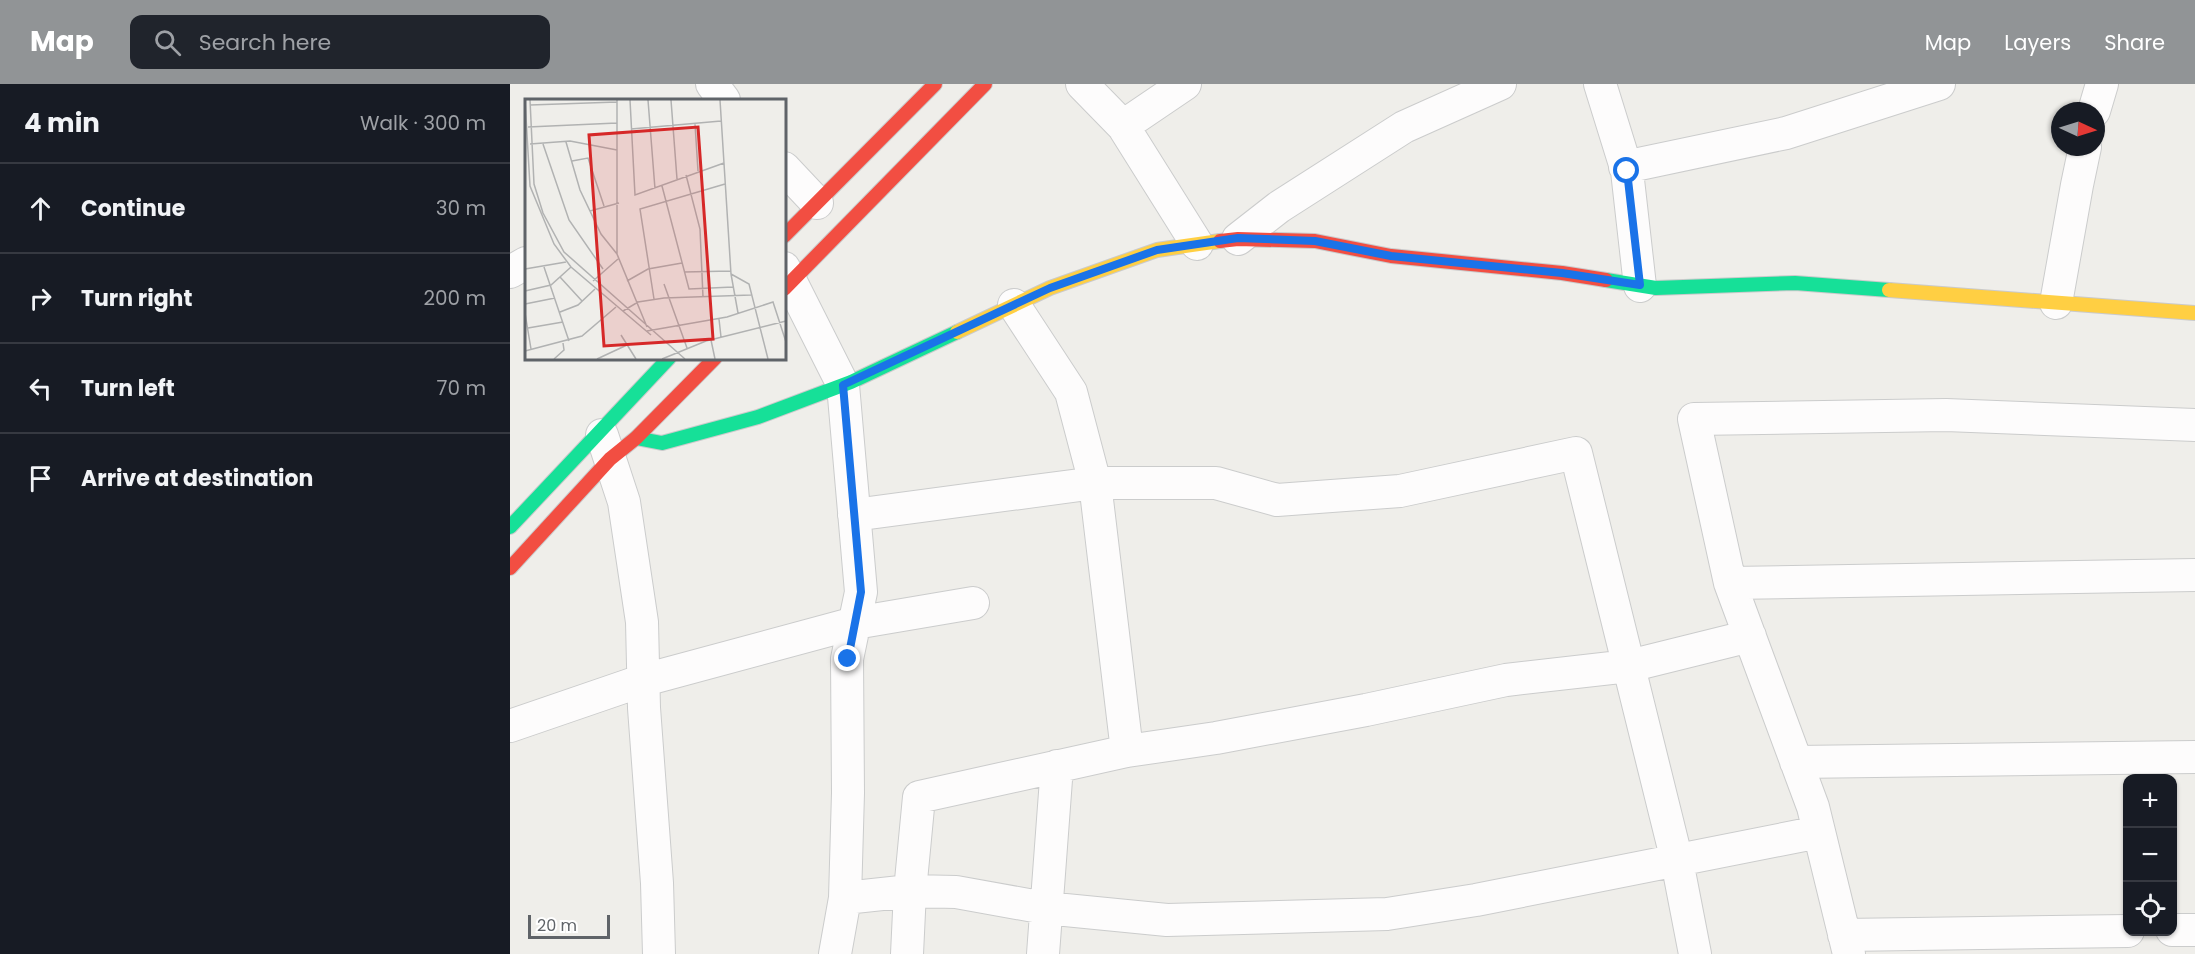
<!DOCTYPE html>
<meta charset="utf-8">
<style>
body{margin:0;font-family:Poppins,sans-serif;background:#20242c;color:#f1f3f6}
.controls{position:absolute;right:18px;bottom:18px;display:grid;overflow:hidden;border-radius:12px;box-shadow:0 2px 4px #0004}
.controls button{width:54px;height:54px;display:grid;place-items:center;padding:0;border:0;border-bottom:2px solid #363941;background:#171b24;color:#f1f3f6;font:30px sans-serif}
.compass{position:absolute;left:1541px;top:18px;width:54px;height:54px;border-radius:50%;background:#171b24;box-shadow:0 2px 4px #0004;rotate:94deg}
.scale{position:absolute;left:18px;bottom:15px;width:82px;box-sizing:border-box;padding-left:6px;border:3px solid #5f6368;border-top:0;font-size:16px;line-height:21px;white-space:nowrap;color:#5f6368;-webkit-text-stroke:4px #fff;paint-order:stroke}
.stop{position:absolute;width:18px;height:18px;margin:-14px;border:4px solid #1a73e8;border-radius:50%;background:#fff}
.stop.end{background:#1a73e8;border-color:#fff;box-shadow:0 2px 6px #0008}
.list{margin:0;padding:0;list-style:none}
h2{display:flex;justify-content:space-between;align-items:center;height:78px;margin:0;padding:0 24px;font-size:26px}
h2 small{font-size:20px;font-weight:400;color:#9ea1a6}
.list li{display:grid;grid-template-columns:39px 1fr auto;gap:18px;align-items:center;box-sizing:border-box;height:90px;padding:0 24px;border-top:2px solid #363941}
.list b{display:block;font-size:22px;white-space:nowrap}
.list em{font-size:20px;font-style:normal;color:#9ea1a6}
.icon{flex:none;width:33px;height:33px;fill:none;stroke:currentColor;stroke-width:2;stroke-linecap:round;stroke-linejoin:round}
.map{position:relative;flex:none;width:1685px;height:870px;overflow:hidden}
header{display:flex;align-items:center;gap:36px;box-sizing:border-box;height:84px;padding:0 30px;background:#919496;color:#fff}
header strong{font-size:28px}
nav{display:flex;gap:33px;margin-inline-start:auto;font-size:21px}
.search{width:420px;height:54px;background:#20242c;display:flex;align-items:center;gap:15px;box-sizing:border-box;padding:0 21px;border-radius:12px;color:#9ea1a6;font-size:22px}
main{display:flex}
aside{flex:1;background:#171b24}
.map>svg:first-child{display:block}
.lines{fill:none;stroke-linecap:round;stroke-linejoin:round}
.street-casing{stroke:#cbcccc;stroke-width:34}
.fast-casing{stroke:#cacacb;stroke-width:16}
.slow-casing{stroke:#cacacb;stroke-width:16}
.jam-casing{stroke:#cacacb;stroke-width:16}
.street{stroke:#fdfcfc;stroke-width:32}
.fast{stroke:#16e098;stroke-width:14}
.slow{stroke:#ffcf43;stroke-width:14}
.jam{stroke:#f24e42;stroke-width:14}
.route{stroke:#1a73e8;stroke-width:8}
.inset-road{fill:none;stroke:#b1b2b2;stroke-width:1.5}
.view{fill:#d62828;fill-opacity:0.15;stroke:#d62828;stroke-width:3}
.inset-edge{fill:none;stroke:#5f6368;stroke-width:3}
</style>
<header>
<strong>Map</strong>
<div class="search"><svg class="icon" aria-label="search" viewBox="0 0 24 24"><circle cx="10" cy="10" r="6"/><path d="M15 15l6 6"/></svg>Search here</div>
<nav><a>Map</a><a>Layers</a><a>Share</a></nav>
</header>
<main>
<aside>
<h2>4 min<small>Walk · 300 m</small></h2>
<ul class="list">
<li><svg class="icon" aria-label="ahead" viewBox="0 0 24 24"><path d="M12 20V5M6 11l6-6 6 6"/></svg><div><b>Continue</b></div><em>30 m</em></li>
<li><svg class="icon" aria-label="right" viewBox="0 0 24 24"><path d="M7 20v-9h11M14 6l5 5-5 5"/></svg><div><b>Turn right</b></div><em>200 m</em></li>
<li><svg class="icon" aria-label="left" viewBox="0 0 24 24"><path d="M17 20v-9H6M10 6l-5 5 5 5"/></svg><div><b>Turn left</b></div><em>70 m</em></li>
<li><svg class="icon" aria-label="arrive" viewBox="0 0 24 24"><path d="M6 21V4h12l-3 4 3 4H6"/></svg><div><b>Arrive at destination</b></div></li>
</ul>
</aside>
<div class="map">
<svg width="1685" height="870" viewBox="0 0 1685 870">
<rect width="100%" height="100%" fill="#efeeea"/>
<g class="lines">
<!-- street casing -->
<g class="street-casing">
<path id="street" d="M202,0L214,16
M572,0L613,42L687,160
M1090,0L1117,87L1130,202
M1584,27L1592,0
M613,42L675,0
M1115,83L1276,49L1429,0
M274,84L307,119
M728,155L769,123L894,43L990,0
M274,184L333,301L351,508L337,575L338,709L335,814L325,870
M0,188L16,179
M1546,219L1567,101L1575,63
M504,221L561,308L585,399L617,667
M92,351L114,418L132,538L134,624L147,799L149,870
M344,431L585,399H706L767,416L890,407L1066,369L1167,777L1185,870
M1220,499L1685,491
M0,642L134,596L345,539L463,519
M1286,678L1685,673
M335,814L400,807L446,808L535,824L657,836L877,830L966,816L1309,748
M1662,846H1685
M1334,851L1618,847
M397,870L400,807L409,713L617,667L706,654L856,626L996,596L1119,582L1240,552
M533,870L547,682
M1339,870L1303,723L1220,499L1184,335L1436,331L1685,341"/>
</g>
<!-- fast casing -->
<g class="fast-casing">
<path id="fast" d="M1096,196L1146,204L1285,199L1379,206
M126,354L152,359L248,333L341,298L447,248
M0,443L159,274"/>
</g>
<!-- slow casing -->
<g class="slow-casing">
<path id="slow" d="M1379,206L1685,229
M447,248L540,204L647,166L710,157"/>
</g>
<!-- jam casing -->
<g class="jam-casing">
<path id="jam" d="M274,152L425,0
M710,157L728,155L805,157L881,172L1052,189L1096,196
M274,205L475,0
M0,484L100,375L126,354L205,274"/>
</g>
<!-- street -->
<use href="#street" class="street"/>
<!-- fast -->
<use href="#fast" class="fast"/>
<!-- slow -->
<use href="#slow" class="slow"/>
<!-- jam -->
<use href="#jam" class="jam"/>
</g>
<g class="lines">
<!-- route -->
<path class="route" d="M338,575L351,508L333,301L540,204L647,166L728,154L805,157L881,172L1052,189L1130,201L1117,87"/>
</g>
<!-- overview -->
<g transform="translate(15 15)">
<rect width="261" height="261" fill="#efeeea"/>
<path class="inset-road" d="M0,1L5,87L29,145L46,168L126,236M5,1L9,85L18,114L39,153L160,260M92,1V155L122,228M105,1L110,96L199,64M123,1L130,90M146,1L152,80M195,1L206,175L224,185L243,260M5,6L92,3M170,25L173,72M3,28L92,24M106,30L196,22M41,43L55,91L76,135L92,155M5,45L45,42L92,51M18,45L44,121L78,170M47,62L63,59L79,107M161,76L175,130L178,198M137,87L164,190L208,188M65,112L94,104M19,168L44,242M0,170L41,163M159,173L206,172M206,175L213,214M35,178L57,202M68,182L93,160M102,182L123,170L157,164M139,185L162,249M0,192L26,186L46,168M129,200L115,110L200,85M0,205L30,199M98,212L113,203L139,199L226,196M35,213L53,206L70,190M0,214L6,250M194,220L196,238M3,229L38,223M122,232L202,218L248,203L261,243M96,236L111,260M186,241L190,260M0,252L57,237L91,208M29,260L39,251L38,244M72,260L102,246M137,260L181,242L261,222"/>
<path class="view" d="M173,28L188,240L79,247L64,36Z"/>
<rect width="261" height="261" class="inset-edge"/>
</g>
</svg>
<div class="controls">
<button>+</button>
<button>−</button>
<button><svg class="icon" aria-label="locate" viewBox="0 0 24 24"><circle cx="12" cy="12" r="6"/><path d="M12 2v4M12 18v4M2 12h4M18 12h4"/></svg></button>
</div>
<svg class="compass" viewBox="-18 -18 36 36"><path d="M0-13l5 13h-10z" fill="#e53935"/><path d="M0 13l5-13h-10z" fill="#9ea1a6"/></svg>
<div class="scale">20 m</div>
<div class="stop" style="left:1117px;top:87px"></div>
<div class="stop end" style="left:338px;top:575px"></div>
</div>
</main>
